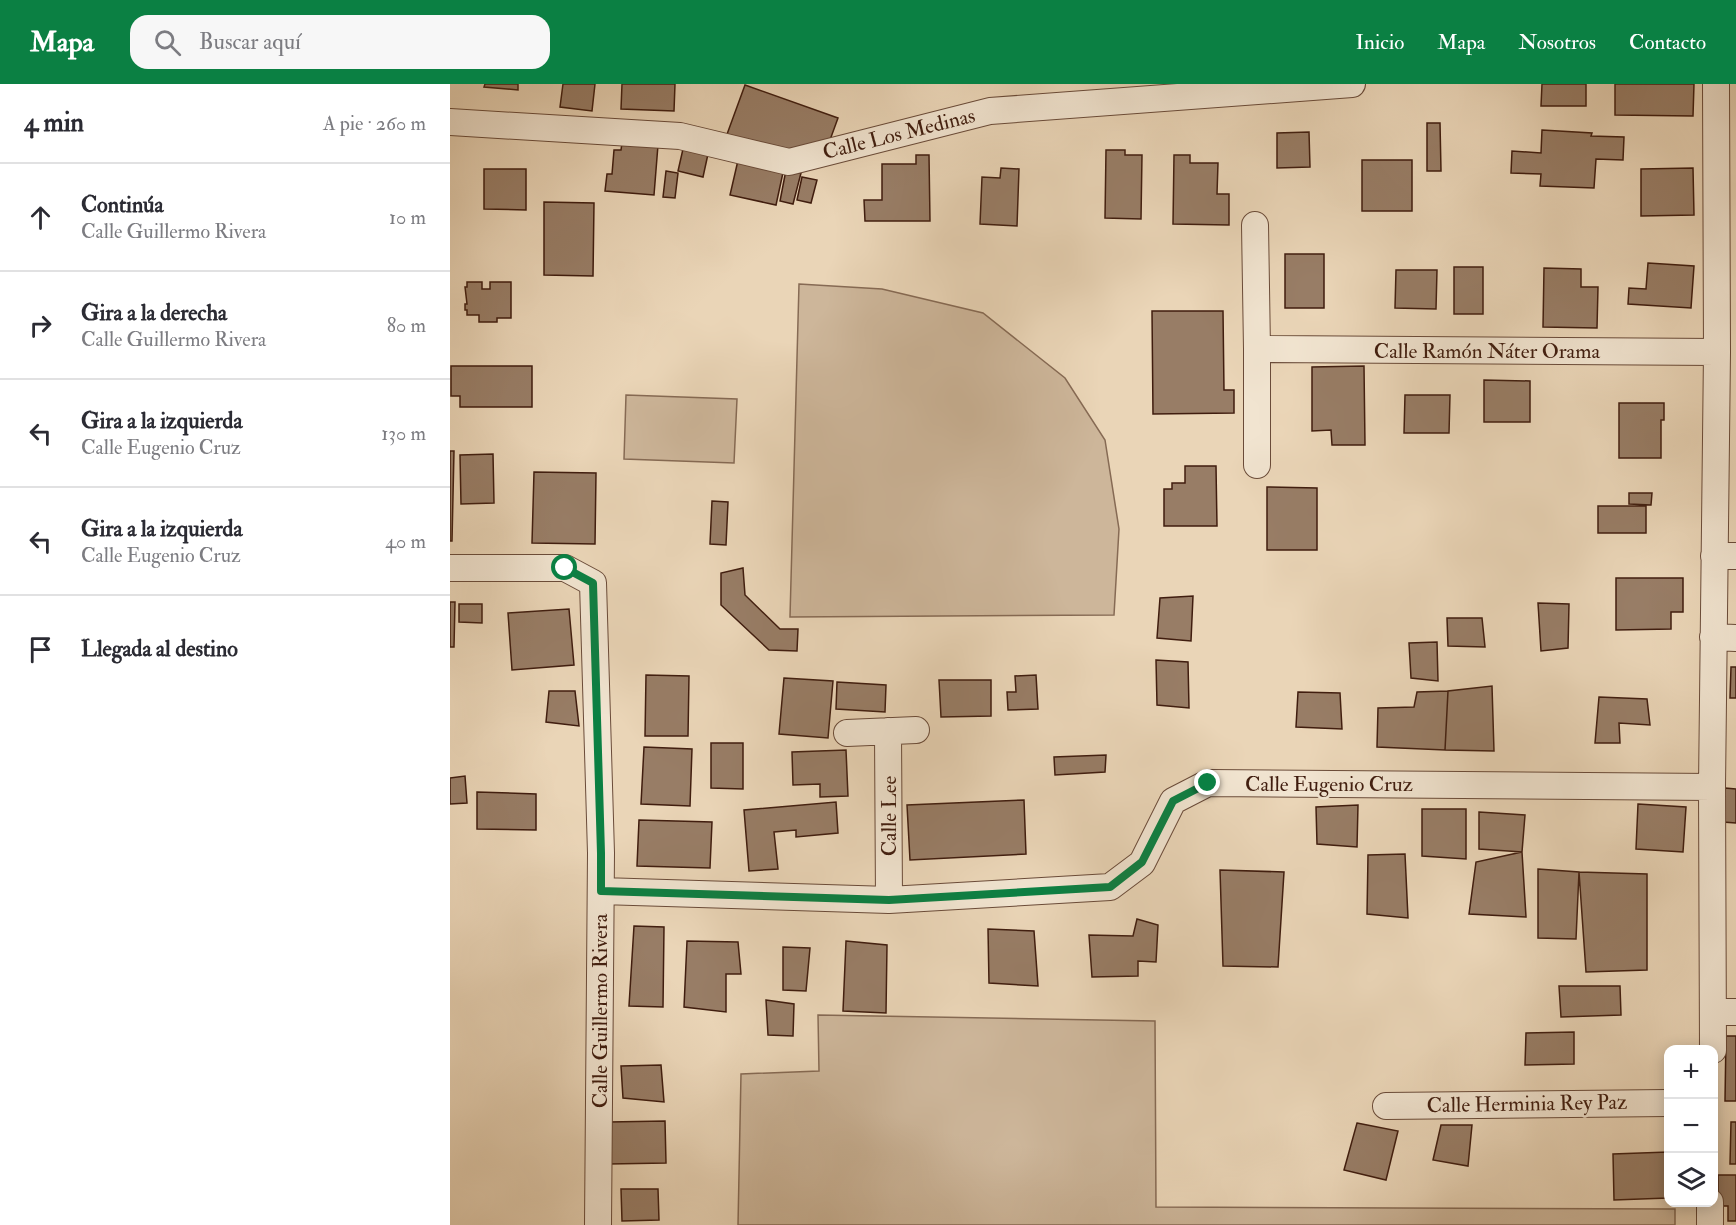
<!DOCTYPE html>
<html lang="es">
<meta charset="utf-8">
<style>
body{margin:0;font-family:"IM FELL Double Pica",serif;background:#f7f7f7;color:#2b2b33}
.controls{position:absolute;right:18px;bottom:18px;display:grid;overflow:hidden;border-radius:12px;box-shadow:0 3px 15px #0003}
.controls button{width:54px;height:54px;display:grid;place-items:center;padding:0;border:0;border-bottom:2px solid #e1e1e2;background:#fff;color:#2b2b33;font:30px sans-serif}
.stop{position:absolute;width:18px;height:18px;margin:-14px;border:4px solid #0b8043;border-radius:50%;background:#fff}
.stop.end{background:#0b8043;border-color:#fff;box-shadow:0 2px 6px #0008}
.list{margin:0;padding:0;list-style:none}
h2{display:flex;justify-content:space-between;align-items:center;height:78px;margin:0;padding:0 24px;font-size:26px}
h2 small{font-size:20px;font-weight:400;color:#7c7c81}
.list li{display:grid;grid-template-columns:39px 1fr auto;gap:18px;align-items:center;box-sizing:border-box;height:108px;padding:0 24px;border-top:2px solid #e1e1e2}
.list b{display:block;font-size:22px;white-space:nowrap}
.list p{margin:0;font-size:20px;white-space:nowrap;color:#7c7c81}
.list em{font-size:20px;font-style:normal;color:#7c7c81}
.icon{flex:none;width:33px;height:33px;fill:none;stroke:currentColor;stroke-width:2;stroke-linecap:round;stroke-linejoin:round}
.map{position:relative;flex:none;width:1286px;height:1141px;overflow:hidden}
header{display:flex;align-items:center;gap:36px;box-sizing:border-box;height:84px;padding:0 30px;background:#0b8043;color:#fff}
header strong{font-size:28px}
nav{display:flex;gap:33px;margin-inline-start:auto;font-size:21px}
.search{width:420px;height:54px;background:#f7f7f7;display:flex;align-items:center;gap:15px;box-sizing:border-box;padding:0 21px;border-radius:18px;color:#7c7c81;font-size:22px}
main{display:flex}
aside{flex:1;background:#fff}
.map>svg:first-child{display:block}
.green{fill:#cdb69a;stroke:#866a54;stroke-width:1.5}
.building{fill:#987d66;stroke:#401d0f;stroke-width:1.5}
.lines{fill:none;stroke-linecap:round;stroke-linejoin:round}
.minor-casing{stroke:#6a4b39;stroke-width:28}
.minor{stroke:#f1e4d0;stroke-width:26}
.route{stroke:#0b8043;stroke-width:8}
.labels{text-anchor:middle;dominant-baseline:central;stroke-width:5;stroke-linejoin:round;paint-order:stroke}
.street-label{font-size:21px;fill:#401d0f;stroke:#f1e4d0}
</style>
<header>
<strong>Mapa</strong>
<div class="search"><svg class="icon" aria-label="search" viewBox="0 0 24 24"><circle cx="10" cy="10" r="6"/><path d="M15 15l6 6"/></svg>Buscar aquí</div>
<nav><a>Inicio</a><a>Mapa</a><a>Nosotros</a><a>Contacto</a></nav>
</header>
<main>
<aside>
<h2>4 min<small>A pie · 260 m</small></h2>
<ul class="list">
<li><svg class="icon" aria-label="ahead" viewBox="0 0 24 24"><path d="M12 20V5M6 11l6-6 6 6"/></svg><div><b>Continúa</b><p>Calle Guillermo Rivera</p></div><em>10 m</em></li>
<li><svg class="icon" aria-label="right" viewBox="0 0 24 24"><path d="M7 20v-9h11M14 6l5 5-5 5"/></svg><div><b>Gira a la derecha</b><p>Calle Guillermo Rivera</p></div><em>80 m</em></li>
<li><svg class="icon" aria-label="left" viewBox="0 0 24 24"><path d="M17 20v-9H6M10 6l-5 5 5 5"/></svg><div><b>Gira a la izquierda</b><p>Calle Eugenio Cruz</p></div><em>130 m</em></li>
<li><svg class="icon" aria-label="left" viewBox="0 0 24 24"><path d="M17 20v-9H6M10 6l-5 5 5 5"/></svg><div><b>Gira a la izquierda</b><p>Calle Eugenio Cruz</p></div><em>40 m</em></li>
<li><svg class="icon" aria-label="arrive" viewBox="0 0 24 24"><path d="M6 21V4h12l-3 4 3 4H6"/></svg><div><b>Llegada al destino</b></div></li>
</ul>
</aside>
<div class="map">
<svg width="1286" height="1141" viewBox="0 0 1286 1141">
<rect width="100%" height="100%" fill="#ead5b7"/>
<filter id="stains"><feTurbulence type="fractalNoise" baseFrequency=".00333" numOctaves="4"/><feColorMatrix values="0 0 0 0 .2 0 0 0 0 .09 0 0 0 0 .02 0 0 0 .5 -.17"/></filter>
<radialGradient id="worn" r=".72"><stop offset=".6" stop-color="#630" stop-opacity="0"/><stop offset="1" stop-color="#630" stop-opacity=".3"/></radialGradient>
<!-- green -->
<path class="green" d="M349,200L432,205L533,229L615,294L655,356L669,445L664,531L340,533Z
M176,311L287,315L284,379L174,375Z
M368,931L705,937L706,1123L1225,1125V1141H288L291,990L369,987Z"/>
<!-- building -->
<path class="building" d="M35,0H68V6L34,3Z
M113,0H145L142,27L110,23Z
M172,0H225L224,27L171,25Z
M1092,0H1136V22H1091Z
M1165,0H1244L1243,32L1165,31Z
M295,1L388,34L380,56L332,73L276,53Z
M977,39H990L991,87H977Z
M1092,46L1142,49L1141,52L1174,53L1173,76L1146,75L1144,104L1090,102L1091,90L1061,89L1062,67L1091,69Z
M859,48L860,83L827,84V49Z
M172,59L208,61L204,111L155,107L157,90H162L164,66H171Z
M233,65L258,70L253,93L228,87Z
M656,66H675V71H692L691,135L655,134Z
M466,71H479L480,137H415L414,116H432V80H466Z
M724,71H740V79H768L767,110H779V141L723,140Z
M289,72L334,84L326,121L280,111Z
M912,76H962V127H912Z
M551,84L569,85L567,142L530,140L532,93L550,94Z
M1243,84L1244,131L1191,132V85Z
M34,85H76V126L34,125Z
M336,86L351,89L343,120L330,117Z
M216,87L228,89L225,114L213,113Z
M352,93L367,96L361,119L347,116Z
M94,118L144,119L143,192L94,191Z
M835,170H874V224H835Z
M1198,179L1244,182L1241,224L1178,220L1179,204L1196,205Z
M1004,183H1033V230H1004Z
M1094,184L1131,185V203H1148L1147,244L1093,243Z
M946,186H987L986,225L945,224Z
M17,198H32V205H40V198H61V234H47V238H29V231H17V226H15V220H17L15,203H17Z
M702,227H773L774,306H784V329L703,330Z
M1,282H82V323H10V312H1Z
M914,282L915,361H882L881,346L862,347V283Z
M1034,296L1080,297V338H1034Z
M955,311H1000L999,349H954Z
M1169,319H1214V336H1211V374H1169Z
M0,367H4L2,457H0Z
M43,370L44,419L11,420L10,371Z
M735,382H766L767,442H714V405H722V399H735Z
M84,388L146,389L145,460L82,459Z
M817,403L867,404V466H817Z
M1179,409H1202L1201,421L1179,420Z
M262,417L278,418L276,461L260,460Z
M1148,422H1196V449H1148Z
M293,484L295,511L330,545H348L347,567L319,566L271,521V489Z
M1166,494H1233V528H1221V545L1166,546Z
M743,512L741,557L707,554L710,514Z
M0,518H5L4,563H0Z
M1088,519L1119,520L1118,564L1091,567Z
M9,520H32V539L9,538Z
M119,525L124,581L62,586L58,529Z
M997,534H1032L1035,563L998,562Z
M987,558L988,597L961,594L959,559Z
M706,576L738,578L739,624L707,621Z
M1281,583H1286V614H1280Z
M196,591L239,592L238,652H195Z
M586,591L588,625L558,626L557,608H566L565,592Z
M334,594L383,597L378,654L329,650Z
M489,596H541V632L491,633Z
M387,598L436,601L435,628L386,625Z
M1042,602L1044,667L995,666L998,607Z
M99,607H125L129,642L96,638Z
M998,607L995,666L927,663L928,624L964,623L967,608Z
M848,608L890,609L892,645L846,643Z
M1149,613L1197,615L1200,641L1169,639L1170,659H1145Z
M261,659H293V705L261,704Z
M194,663L242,665L240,722L191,720Z
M396,666L398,712L370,713V700L343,701L342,668Z
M656,671L655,688L605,691L604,673Z
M15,692L17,719L0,720V694Z
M1275,704L1286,705V739L1273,738Z
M27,708L86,710V746L27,745Z
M574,716L576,770L460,776L457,721Z
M386,718L388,749L346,753V746L324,748L328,785L299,787L294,726Z
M1188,720L1236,723L1233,768L1186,765Z
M908,721L907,763L867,760L866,723Z
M972,725H1016V775L972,772Z
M1029,728L1075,731L1072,768L1029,765Z
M189,736L262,738L260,784L187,782Z
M1072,768L1076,833L1019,830L1026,778Z
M955,770L958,834L917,830L918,771Z
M1088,785L1129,788L1126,855L1088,854Z
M770,786L834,788L828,883L773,882Z
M1129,788L1197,790V886L1136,888Z
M687,835L708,841L706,878L688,877V892L642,893L639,851L683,852Z
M184,842L214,843L213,923L179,922Z
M538,845L584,847L588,902L539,899Z
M237,857L288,858L291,890H276V928L234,923Z
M396,857L437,861L436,929L393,927Z
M333,863L360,864L356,907L333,906Z
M1109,902H1170L1171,931L1111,933Z
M316,916L344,920L343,952L318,951Z
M1124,948V980L1075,981L1076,949Z
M1276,952H1286V1017H1275Z
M211,981L214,1018L173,1014L171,982Z
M215,1037L216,1079L159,1080V1038Z
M1281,1038H1286V1080H1280Z
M907,1039L948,1047L936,1096L894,1086Z
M991,1041H1022L1018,1082L983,1076Z
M1218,1068V1114L1164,1116L1163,1070Z
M1268,1091H1286V1137H1278V1122H1268Z
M171,1105H208L209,1136L172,1137Z"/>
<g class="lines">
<!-- minor casing -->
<g class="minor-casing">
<path id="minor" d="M0,38L230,52L339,78L540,27L902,0
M805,141L807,265V381
M807,265L1267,268
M1264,472H1286
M0,484H115L143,499L151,769L148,1141
M1263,553L1286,554
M438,647L439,816
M397,649L466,646
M151,807L439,816L660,803L692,779L723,717L758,699L1262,703
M1263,928H1286
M1263,966L1262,703L1267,268L1266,0
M936,1022L1218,1019
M1260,1141V1118"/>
</g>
<!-- minor -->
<use href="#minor" class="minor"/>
</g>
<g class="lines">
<!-- route -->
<path class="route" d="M115,484L143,499L151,769V807L439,816L660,803L692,778L723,717L758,699"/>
</g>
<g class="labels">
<!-- street labels -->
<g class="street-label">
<text transform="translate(449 50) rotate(-14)">Calle Los Medinas</text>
<text x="1037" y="267">Calle Ramón Náter Orama</text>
<text x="879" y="700">Calle Eugenio Cruz</text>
<text transform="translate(439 732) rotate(-90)">Calle Lee</text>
<text transform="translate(150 927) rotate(-90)">Calle Guillermo Rivera</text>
<text transform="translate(1077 1020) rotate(-1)">Calle Herminia Rey Paz</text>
</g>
</g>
<rect width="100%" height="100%" filter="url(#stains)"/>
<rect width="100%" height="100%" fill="url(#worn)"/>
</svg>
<div class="controls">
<button>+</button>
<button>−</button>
<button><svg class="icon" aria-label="layers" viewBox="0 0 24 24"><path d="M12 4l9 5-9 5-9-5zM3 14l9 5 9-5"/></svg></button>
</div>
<div class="stop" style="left:115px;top:484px"></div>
<div class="stop end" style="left:758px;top:699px"></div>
</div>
</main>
